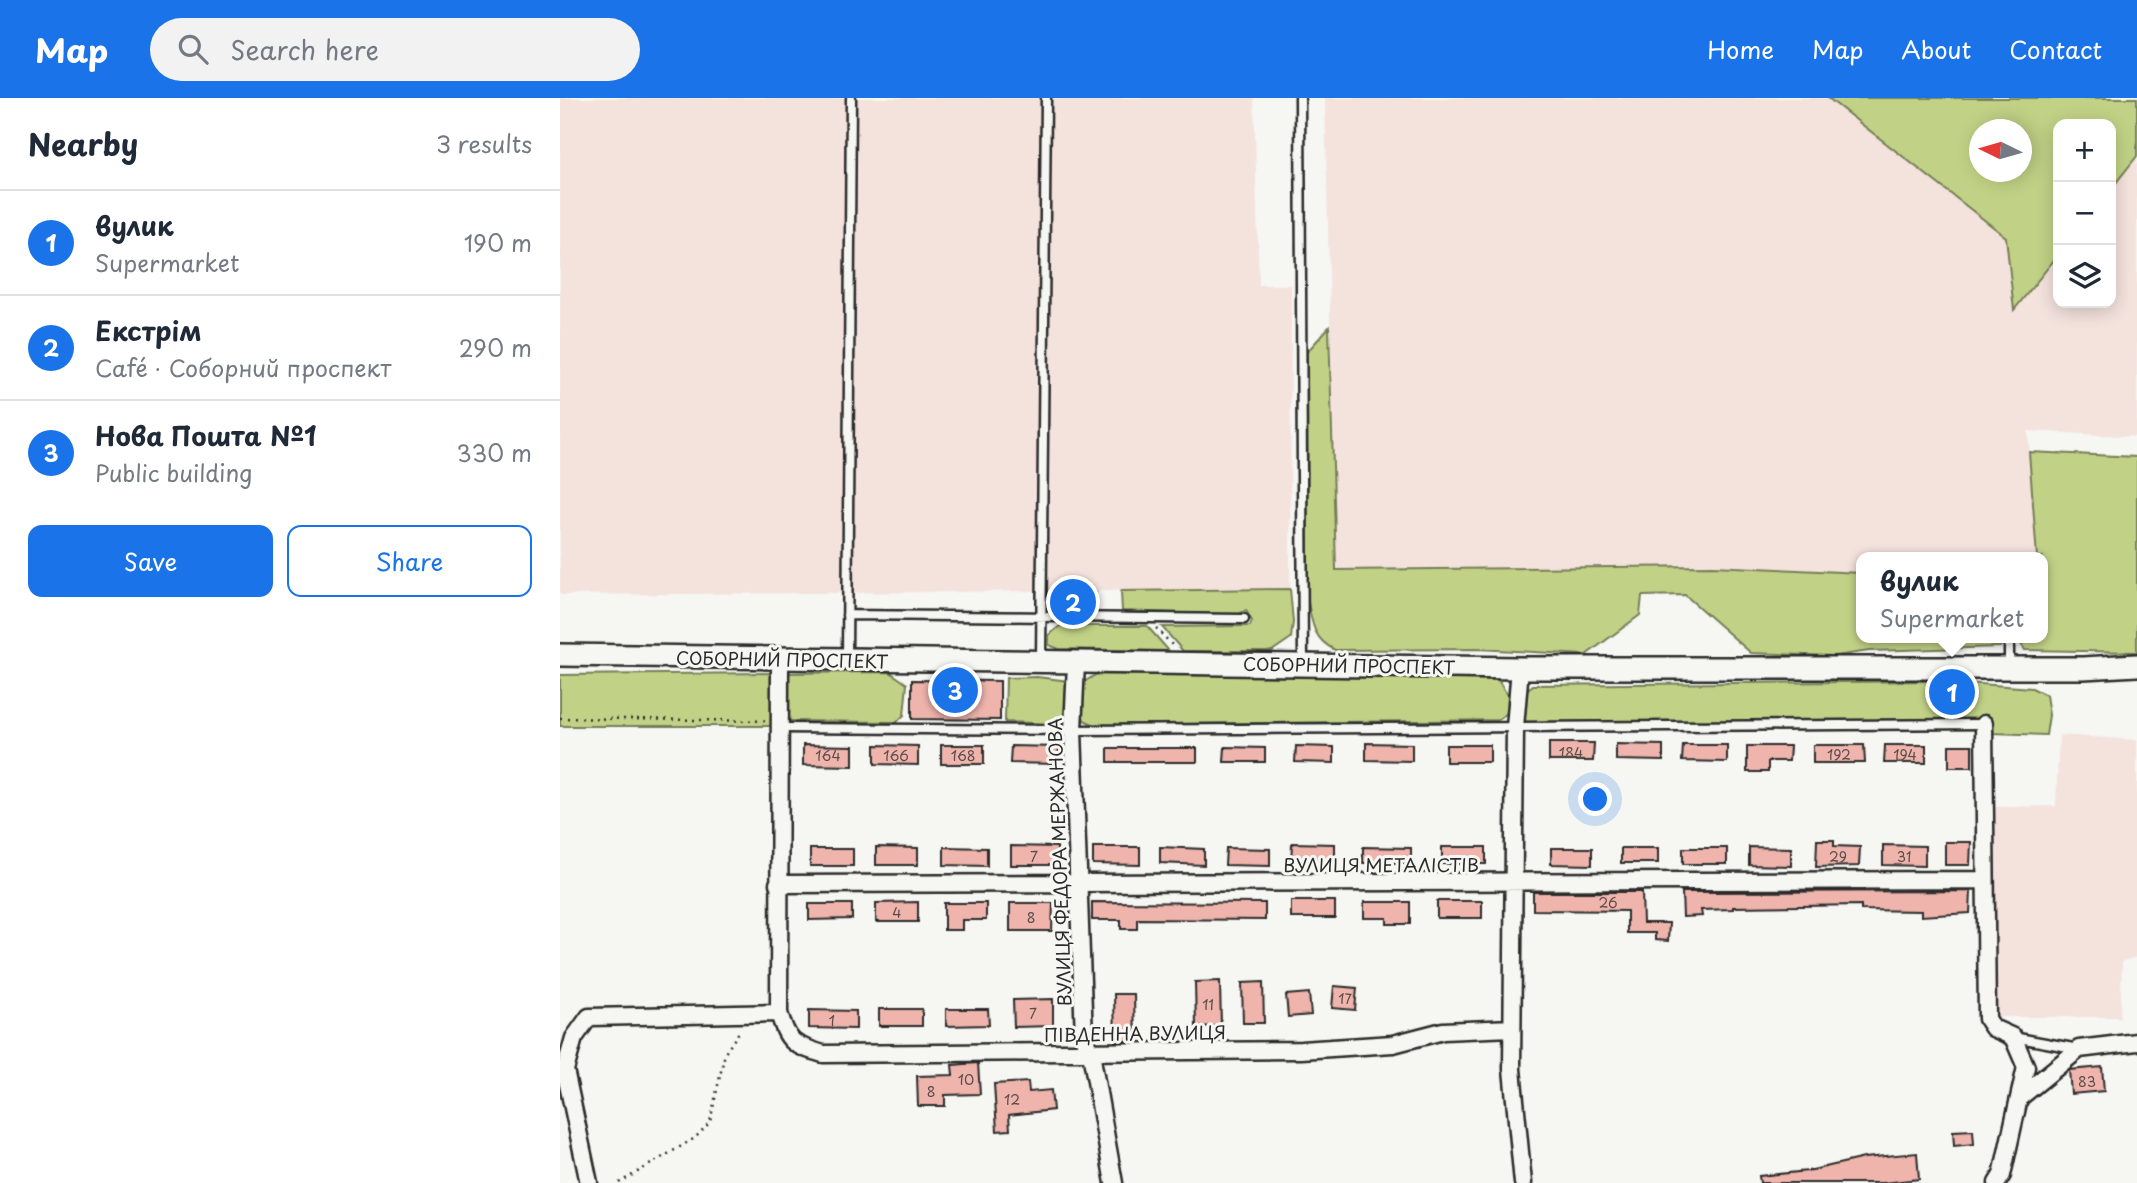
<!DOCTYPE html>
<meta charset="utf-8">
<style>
body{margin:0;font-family:"Playpen Sans",sans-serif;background:#f2f2f3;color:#1f2937}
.controls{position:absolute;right:21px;top:21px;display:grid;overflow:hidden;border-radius:14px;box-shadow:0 4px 18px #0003}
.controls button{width:63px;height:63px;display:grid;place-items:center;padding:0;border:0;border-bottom:2px solid #e0e1e3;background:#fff;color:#1f2937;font:35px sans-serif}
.compass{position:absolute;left:1409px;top:21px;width:63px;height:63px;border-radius:50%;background:#fff;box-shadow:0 4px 18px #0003;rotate:275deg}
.you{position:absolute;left:1036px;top:702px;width:24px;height:24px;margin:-18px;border:5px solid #fff;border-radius:50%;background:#1a73e8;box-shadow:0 0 0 10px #1a73e833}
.badge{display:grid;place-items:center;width:46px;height:46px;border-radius:50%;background:#1a73e8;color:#fff;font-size:23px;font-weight:700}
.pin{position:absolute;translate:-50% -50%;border:4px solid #fff;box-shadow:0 2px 7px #0006}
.popup{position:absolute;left:1296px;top:454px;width:192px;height:91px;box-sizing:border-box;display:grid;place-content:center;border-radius:14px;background:#fff;filter:drop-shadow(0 2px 5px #0005);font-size:23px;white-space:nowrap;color:#747a83}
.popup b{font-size:26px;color:#1f2937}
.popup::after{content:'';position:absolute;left:50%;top:100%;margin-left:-14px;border:14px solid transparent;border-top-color:#fff}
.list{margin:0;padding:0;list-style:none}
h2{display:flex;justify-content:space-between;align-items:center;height:91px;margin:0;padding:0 28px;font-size:30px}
h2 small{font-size:23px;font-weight:400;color:#747a83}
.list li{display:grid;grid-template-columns:46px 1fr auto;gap:21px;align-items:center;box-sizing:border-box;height:105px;padding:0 28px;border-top:2px solid #e0e1e3}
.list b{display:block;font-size:26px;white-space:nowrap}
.list p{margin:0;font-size:23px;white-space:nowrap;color:#747a83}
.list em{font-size:23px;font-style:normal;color:#747a83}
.actions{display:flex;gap:14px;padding:21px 28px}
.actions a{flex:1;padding:16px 0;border:2px solid #1a73e8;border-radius:14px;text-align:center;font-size:24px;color:#1a73e8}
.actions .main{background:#1a73e8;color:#fff}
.icon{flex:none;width:38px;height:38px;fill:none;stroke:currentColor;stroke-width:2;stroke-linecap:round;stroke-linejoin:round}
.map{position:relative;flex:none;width:1577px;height:1085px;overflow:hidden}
header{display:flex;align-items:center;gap:42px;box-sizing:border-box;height:98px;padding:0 35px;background:#1a73e8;color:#fff}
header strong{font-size:33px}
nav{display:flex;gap:38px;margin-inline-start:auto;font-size:24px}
.search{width:490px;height:63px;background:#f2f2f3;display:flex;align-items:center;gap:18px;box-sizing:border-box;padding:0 24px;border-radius:38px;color:#747a83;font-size:26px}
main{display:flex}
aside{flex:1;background:#fff}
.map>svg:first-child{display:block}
.built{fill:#f4e2dd}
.green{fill:#c1d286;stroke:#767e58;stroke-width:2;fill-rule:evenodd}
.building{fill:#efb4ac;stroke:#2b2b2b;stroke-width:2}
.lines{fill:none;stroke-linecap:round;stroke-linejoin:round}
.service-casing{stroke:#2b2b2b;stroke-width:13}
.minor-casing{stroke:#2b2b2b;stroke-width:21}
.secondary-casing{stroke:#2b2b2b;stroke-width:26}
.path{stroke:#2b2b2b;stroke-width:2.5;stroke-dasharray:2 5;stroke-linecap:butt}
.service{stroke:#f6f6f2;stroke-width:8}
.minor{stroke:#f6f6f2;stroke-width:16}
.secondary{stroke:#f6f6f2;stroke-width:21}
.labels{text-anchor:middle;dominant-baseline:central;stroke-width:6;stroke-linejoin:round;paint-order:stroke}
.number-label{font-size:14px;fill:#5c4d4b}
.street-label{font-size:18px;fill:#2b2b2b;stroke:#f6f6f2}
</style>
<header>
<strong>Map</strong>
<div class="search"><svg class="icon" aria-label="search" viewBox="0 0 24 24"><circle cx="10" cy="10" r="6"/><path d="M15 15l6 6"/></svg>Search here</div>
<nav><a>Home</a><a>Map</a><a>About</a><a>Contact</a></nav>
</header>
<main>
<aside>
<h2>Nearby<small>3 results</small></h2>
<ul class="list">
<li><span class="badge">1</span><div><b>вулик</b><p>Supermarket</p></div><em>190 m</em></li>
<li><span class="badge">2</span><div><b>Екстрім</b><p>Café · Соборний проспект</p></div><em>290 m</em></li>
<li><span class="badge">3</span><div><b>Нова Пошта №1</b><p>Public building</p></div><em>330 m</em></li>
</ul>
<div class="actions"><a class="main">Save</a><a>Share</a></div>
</aside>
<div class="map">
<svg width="1577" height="1085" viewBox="0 0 1577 1085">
<rect width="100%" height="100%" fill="#f6f6f2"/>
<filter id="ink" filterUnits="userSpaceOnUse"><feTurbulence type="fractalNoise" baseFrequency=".0143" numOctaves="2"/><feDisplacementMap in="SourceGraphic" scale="14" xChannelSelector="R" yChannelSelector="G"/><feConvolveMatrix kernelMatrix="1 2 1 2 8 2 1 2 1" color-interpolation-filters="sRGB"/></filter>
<g filter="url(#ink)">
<!-- built -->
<path class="built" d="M0,0H694L699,187H731L730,491L0,497Z
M765,0H1268L1446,139L1454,211L1498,157V205H1551V91L1577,58V339L1468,333L1477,459H1301V475L1153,468L776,472Z
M1499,637L1577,642V859L1562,863L1560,919H1434L1429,709L1496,708Z"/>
<!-- green -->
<path class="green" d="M1268,0H1577V58L1551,91V26H1498V157L1454,212L1446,139ZM1420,32H1462V74H1420Z
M769,229L776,472L1153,468L1301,475V540H1445L1440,549L1309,553L1275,558L1191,555L1125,497L1082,498L1080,517L1026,557L918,551L775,552C754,542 752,526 748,504L747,254Z
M1469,354L1577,359V554L1465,552L1457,540H1483V459H1477Z
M730,491L733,524L731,540L712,553H623L602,529L690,528L692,523L686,512L677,517L562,513L561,493Z
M500,528H587L609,553L499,551L489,547V537Z
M330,574L347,586L344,617L337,624L228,623L216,628H0V577Z
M537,576L759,577L938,582L951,603L947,615L937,622L535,627L524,622L521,613L524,584Z
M477,579L509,583L507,614L501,626L445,624L446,580Z
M1380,583L1472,590L1486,597L1489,617L1486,637L1431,635L1430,621L961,626L963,595L973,587Z"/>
<!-- building -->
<path class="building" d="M490,494H536V513L490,512Z
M352,582L440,583V622L352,621Z
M806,645L852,646V663L806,662Z
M989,645H1034L1033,663H989Z
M1056,646L1103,647V663L1056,662Z
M243,647L293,648V668L243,667Z
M315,647L358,648V667L315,666Z
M381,647H424V666H381Z
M886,647H930V664H886Z
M1123,647H1167V664L1122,663Z
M1253,647H1304L1305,665H1253Z
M1325,647H1366V665H1324Z
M1389,647H1412V669H1389Z
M451,648L499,649L498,666L450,665Z
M736,648L774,649V665L735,664Z
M1187,648H1230L1229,663H1208V674H1187Z
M665,649L705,650V664H664Z
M548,650H637V664H548Z
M1257,742H1274V748L1300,749L1299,768L1256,769Z
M1385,744H1411L1410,767H1385Z
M732,745L775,746V768L731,766Z
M1323,747L1365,748V768L1323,767Z
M451,748L497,749V767H451Z
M316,749L358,750V767H316Z
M384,749L427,750V768L384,767Z
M533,749H580V767L533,766Z
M600,749L644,751V767L600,765Z
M803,749L851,750V765H803Z
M882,749H926V766H882Z
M1189,749L1231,750V768L1189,767Z
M666,750L710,751V768L665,767Z
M991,750H1032V767L991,766Z
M1061,750H1098V765H1061Z
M1123,750H1167V766H1123Z
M250,751H293V768H250Z
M1411,793L1410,815L1361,818V813L1301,812V807L1173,809V811L1141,812L1142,818L1123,819L1122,794Z
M973,794H1082L1083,825H1109L1108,843L1095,842V835H1067V813L973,812Z
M731,803H775V820H731Z
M877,803H922V820H877Z
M358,804V824H316V805Z
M532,804L705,805V822L577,821V831H561V822H532Z
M804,804H850V826H827V820H804Z
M384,805H426V822H402V832H384Z
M450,805H493L492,833H450Z
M249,806H292V821L249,822Z
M660,883L661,928L636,929L635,884Z
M703,884L704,925H683L682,885Z
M774,888L797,890L795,912L772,910Z
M749,895L751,917L728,919L726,897Z
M554,896H574L575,943H555Z
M493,901V928L454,929L453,902Z
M319,911H362V928H319Z
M386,911H428L429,927L386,928Z
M249,912L296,913V931L249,930Z
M418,965L420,996L385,997V1008H358L357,978L393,977L392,967Z
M1542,969L1544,993L1511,996L1509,972Z
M468,984L469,994L491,992L493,1012L449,1017L450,1032L437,1033L434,986Z
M1413,1032L1414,1046L1394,1048L1393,1033Z
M1357,1055L1359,1081L1323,1085H1200L1199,1078L1248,1073L1304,1060Z"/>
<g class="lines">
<!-- service casing -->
<g class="service-casing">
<path id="service" d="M740,0L743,566
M287,517L684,521
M1449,540V567
M287,559L291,0
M481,562L486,0
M219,630L513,632L1424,626
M1453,939L1519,951"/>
</g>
<!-- minor casing -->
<g class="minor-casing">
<path id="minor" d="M220,560L219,915C228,945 233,947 263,956L741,952L833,946L883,933L952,930
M516,565L513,632L524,940L531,955L554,1085
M960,570L955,629L952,971L963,1085
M1424,626L1427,921L1433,930L1453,939L1466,969L1459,1000
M218,786L1424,782
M29,1085L5,972L14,940L29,919L219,915
M1437,1085L1442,1077L1459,1000L1519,951L1577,944"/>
</g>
<!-- secondary casing -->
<g class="secondary-casing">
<path id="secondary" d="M0,557L960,570H1523L1577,567"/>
</g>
<!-- path -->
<path class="path" d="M596,530L613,548
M0,620L207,623
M59,1085L135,1040L150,1024L165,955L181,931"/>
<!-- service -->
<use href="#service" class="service"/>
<!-- minor -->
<use href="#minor" class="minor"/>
<!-- secondary -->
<use href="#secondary" class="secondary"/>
</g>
</g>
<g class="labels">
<!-- number labels -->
<g class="number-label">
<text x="1011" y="654">184</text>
<text x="1279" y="656">192</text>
<text x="1345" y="656">194</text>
<text x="268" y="657">164</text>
<text x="336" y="657">166</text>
<text x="403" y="657">168</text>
<text x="474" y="758">7</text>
<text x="1278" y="758">29</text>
<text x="1344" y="758">31</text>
<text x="1048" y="804">26</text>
<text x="337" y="814">4</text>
<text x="471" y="819">8</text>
<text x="785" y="900">17</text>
<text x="648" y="906">11</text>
<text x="473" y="915">7</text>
<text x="272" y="922">1</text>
<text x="406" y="981">10</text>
<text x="1527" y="983">83</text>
<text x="371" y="993">8</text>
<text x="452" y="1001">12</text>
</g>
<!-- street labels -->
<g class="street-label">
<text transform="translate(222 561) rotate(1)">СОБОРНИЙ ПРОСПЕКТ</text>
<text transform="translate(789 567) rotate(1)">СОБОРНИЙ ПРОСПЕКТ</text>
<text transform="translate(499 764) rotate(-92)">ВУЛИЦЯ ФЕДОРА МЕРЖАНОВА</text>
<text x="821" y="766">ВУЛИЦЯ МЕТАЛІСТІВ</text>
<text transform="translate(575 935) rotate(-1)">ПІВДЕННА ВУЛИЦЯ</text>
</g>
</g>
</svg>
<div class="controls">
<button>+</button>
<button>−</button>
<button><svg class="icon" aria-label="layers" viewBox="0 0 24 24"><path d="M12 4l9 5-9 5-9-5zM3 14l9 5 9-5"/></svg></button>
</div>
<svg class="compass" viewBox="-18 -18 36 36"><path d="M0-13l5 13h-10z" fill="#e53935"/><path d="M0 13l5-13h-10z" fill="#747a83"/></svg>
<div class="you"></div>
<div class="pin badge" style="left:1392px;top:594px">1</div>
<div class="popup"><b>вулик</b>Supermarket</div>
<div class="pin badge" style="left:513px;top:504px">2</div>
<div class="pin badge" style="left:395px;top:592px">3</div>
</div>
</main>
